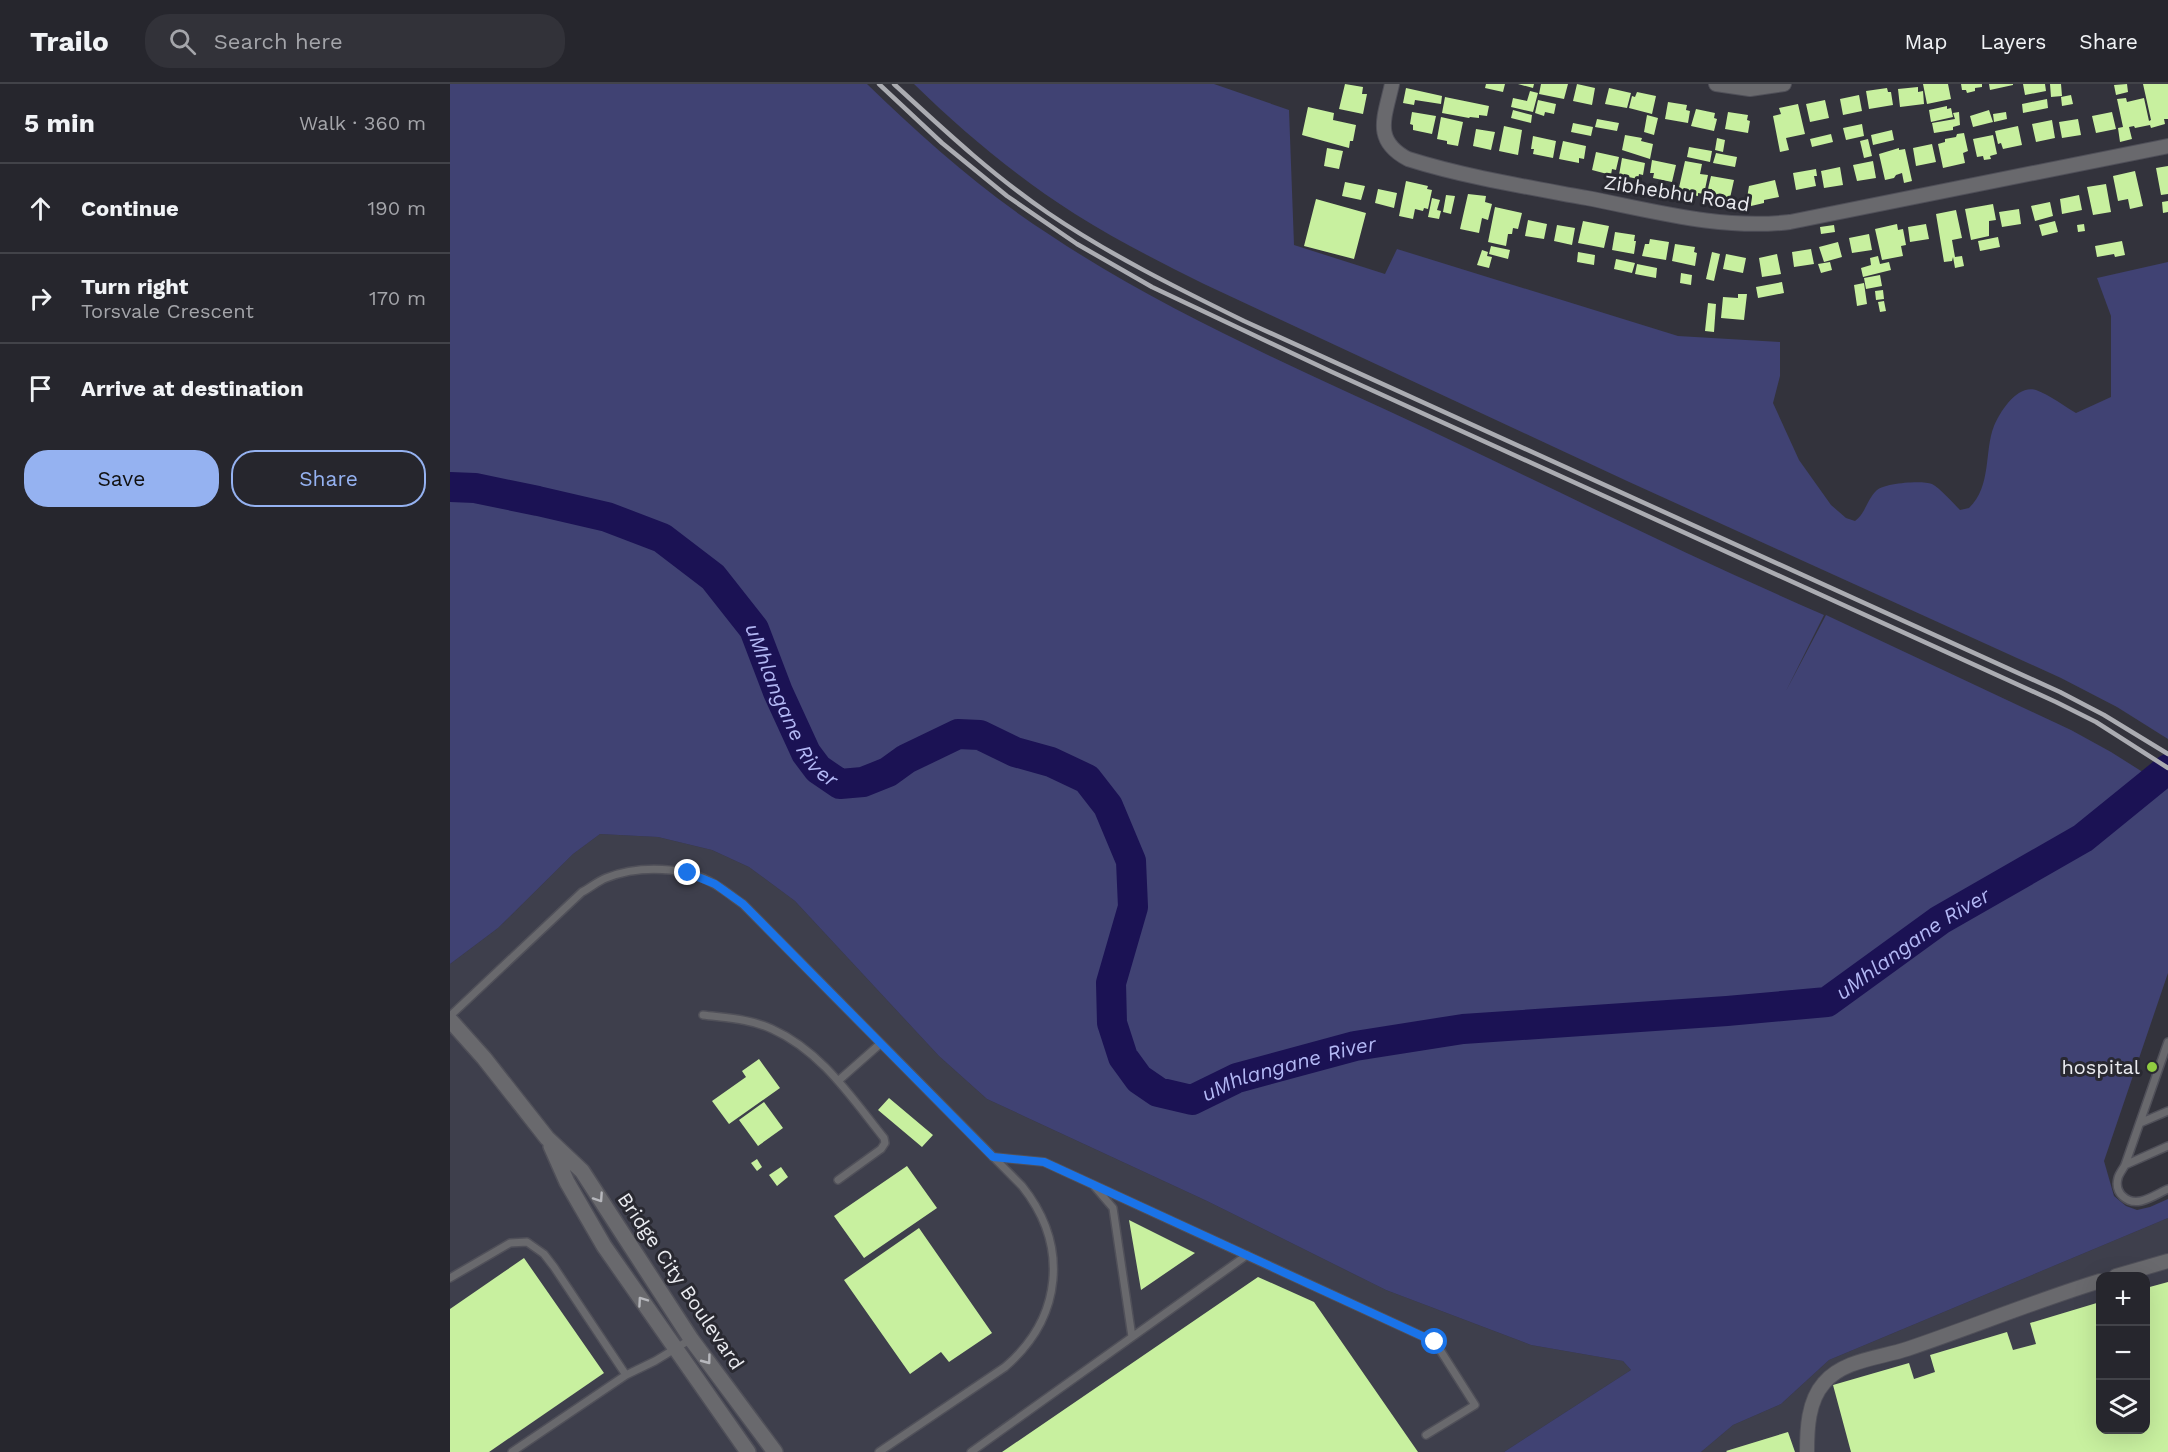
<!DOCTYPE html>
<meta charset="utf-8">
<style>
body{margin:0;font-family:"Work Sans",sans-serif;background:#323239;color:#f1f3f6}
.controls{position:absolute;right:18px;bottom:18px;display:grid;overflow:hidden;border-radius:12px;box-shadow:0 6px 24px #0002}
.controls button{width:54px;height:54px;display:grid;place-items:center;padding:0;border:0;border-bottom:2px solid #424349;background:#26262d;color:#f1f3f6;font:30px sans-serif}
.stop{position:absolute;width:18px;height:18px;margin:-14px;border:4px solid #1a73e8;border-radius:50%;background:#fff}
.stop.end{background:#1a73e8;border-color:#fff;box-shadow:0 2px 6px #0008}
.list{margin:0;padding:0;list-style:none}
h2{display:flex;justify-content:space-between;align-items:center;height:78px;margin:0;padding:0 24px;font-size:26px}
h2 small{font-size:20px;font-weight:400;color:#a4a5aa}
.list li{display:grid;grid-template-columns:39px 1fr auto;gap:18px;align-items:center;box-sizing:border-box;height:90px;padding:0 24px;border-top:2px solid #424349}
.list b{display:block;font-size:22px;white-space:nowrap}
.list p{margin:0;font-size:20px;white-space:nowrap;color:#a4a5aa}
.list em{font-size:20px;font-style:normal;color:#a4a5aa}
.actions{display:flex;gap:12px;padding:18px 24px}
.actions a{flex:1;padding:14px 0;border:2px solid #95b2f1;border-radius:24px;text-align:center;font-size:21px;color:#95b2f1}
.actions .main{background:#95b2f1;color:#111}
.icon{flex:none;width:33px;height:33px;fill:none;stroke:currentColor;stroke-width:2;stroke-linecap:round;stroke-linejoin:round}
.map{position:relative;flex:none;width:1718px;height:1368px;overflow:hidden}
header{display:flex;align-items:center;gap:36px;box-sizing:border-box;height:84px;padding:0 30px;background:#26262d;border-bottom:2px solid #424349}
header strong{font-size:28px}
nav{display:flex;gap:33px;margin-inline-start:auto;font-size:21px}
.search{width:420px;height:54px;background:#323239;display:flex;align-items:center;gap:15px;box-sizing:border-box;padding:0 21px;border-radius:24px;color:#a4a5aa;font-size:22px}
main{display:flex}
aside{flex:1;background:#26262d}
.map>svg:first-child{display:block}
.built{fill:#3e3f4c;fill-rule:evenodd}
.green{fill:#404273}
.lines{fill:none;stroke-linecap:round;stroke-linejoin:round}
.river{stroke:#1b1254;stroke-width:30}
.building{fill:#c8f09f}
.service-casing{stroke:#505059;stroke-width:10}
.minor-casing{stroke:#505059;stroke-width:16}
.tertiary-casing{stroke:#505059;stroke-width:18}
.service{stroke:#69696d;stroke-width:7}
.minor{stroke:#69696d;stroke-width:14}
.tertiary{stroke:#69696d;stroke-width:15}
.rail{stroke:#abacb2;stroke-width:4.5}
.oneway{stroke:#b6b7bc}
.route{stroke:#1a73e8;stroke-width:8}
.poi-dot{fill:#91cd40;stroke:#292931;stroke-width:2}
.labels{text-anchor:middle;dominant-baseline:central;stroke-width:6;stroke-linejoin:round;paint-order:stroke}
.street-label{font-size:20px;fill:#eaebf0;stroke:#292931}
.poi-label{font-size:20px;fill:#eaebf0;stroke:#292931;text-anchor:end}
.water-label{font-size:21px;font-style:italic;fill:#b3b8f5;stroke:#292931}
</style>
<header>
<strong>Trailo</strong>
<div class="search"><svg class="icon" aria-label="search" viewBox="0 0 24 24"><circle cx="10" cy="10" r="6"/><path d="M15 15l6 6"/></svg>Search here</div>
<nav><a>Map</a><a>Layers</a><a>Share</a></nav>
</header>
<main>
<aside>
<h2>5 min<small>Walk · 360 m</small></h2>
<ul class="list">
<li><svg class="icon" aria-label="ahead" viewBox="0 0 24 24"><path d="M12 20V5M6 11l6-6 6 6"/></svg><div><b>Continue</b></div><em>190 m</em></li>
<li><svg class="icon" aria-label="right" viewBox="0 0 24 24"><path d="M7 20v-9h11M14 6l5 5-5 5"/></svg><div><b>Turn right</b><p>Torsvale Crescent</p></div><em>170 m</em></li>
<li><svg class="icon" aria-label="arrive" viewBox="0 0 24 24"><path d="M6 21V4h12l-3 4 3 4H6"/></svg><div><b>Arrive at destination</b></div></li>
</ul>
<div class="actions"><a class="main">Save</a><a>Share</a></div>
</aside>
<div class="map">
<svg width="1718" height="1368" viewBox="0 0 1718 1368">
<rect width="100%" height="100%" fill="#33333c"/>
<!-- built -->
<path class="built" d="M150,750L208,753L262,766L299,783L345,817L489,972L537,1015L757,1117L936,1206L1081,1261L1173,1277L1181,1286L1054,1368H0V880L48,844L123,770Z
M1718,1134V1368H1251L1283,1341L1331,1320L1379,1276ZM1650,1192H1696V1346H1650Z"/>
<!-- green -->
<path class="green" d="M0,0H417C474,55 533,108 600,151C717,229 847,284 973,343C1106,406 1238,472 1374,531L1336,607L1376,531L1621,646L1661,668L1718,704V889L1654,1077L1664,1112L1676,1122L1687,1126L1700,1123L1718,1115V1134L1379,1276L1331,1320L1283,1341L1251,1368H1054L1181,1286L1173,1277L1081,1261L936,1206L757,1117L537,1015L489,972L345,817L299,783L262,766L208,753L150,750L123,770L48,844L0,880Z
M464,0H764L839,26L844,161L935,190L947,165L1228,252L1330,258V292L1323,319L1349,376L1381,421L1396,434L1405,437C1415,430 1417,416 1426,407C1433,399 1472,396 1482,400C1490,404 1503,419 1510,426L1519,424C1542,402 1534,367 1544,342C1550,327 1568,300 1586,306C1600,311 1614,322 1626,329L1661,313V232L1647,194L1718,178V655L1667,623L1611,594L1177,397L754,200C710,178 666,156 625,130C566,92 514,49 464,0Z"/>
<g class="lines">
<!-- river -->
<path class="river" id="s1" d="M0,403L25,404L88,417L157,433L212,454L263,493L304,545L328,608L356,669L368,685L390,700L413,698L438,688L456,675L508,650L530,651L565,668L601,678L637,695L658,722L681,777L683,823L661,899L662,939L673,973L689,995L708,1008L742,1016L787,994L905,962L1013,945L1277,927L1377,918L1490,836L1633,754L1718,685"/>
</g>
<!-- building -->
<path class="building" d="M895,0L913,3L912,10H917L913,30L889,25Z
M1036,0H1055L1053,8L1035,4Z
M1068,0H1084L1083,4Z
M1091,0H1118L1114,15L1089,10Z
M1127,0L1145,4L1142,21L1123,17Z
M1473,0H1498L1501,15L1477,20Z
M1511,0H1532V3L1525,4V7L1517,9L1516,6H1512Z
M1539,0H1563V1L1540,6Z
M1573,0H1595L1596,7L1575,11Z
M1600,0H1611L1612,12L1601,13Z
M1677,0L1678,8L1666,11L1664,1Z
M1693,0H1718V35H1714L1715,40L1701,44L1700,41L1685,44L1684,42L1679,43L1682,55L1670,58L1668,44L1673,43L1667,15L1676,14L1677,18L1694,14L1699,37L1701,36Z
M1468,3V8L1473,7L1474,20L1450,23L1448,5Z
M956,4L992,12L991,20L965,16L964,21L953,19Z
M1159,4L1181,9L1177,24L1155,20Z
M1437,4L1438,8H1441L1443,21L1419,25L1416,7Z
M1080,7L1088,9L1083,28L1061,23L1063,14L1077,17Z
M1187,8L1206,12L1202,30L1179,24L1182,12L1185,13Z
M1409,11L1412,27L1393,31L1390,15Z
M1621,11L1623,20L1612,22L1611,13Z
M995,13L1039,22L1037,32L1029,31V34L1020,33L1019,34L992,29Z
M1597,15L1598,24L1573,29L1572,20Z
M1088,16L1106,20L1104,30L1095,28L1094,32L1085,29Z
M1375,16L1379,34L1360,38L1356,20Z
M1218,18L1237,21L1236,26L1240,27L1238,39L1215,35Z
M1348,20L1355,50L1336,54L1339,66L1330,68L1323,32L1331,30L1329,24Z
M1497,22V25L1501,24L1503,33L1481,38L1479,26Z
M858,23L884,29L883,36L906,41L903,57H900L899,64L852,51Z
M1246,25L1265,29L1264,34L1267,35L1264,47L1241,42Z
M1063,26L1082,31L1081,39L1061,34Z
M1539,26L1543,38L1523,43L1520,32Z
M962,28L986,32L982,50L963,46V41L960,40Z
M1278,28L1298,31L1297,36L1300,37L1298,49L1275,45Z
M1509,28L1510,41L1503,43V46L1484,49L1482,39L1505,35L1503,29Z
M1556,28L1557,35L1544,38L1543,30Z
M1662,28L1666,45L1646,49L1642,32Z
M1197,31L1208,34L1204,51L1194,48Z
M991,33L1013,38L1008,62L997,60V57L987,55Z
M1147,35L1169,39L1167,47L1145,43Z
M1628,35L1631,51L1612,54L1609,38Z
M1602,36L1605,54L1586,58L1582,40Z
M1123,39L1143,43L1141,52L1121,48Z
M1412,40L1414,52L1396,56L1393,44Z
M1054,42L1072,46L1068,71L1049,67Z
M1568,42L1572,61L1553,65L1551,59L1548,60L1545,47Z
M1026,45L1045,48L1041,66L1023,62Z
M1442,46L1444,56L1423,61L1421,51Z
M1514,49L1518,67L1513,69L1515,79L1493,84L1488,60L1495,58V55L1506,53L1507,50Z
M1381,50L1383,58L1362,63L1360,55Z
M1175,51L1192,54L1191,57L1203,60L1200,75L1172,66Z
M1543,51L1547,70L1540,72L1541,75L1534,76L1533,72L1527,73L1523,55Z
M1083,52L1106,57L1103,74L1083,70L1084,65H1081Z
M1267,54L1275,56L1273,68L1265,66Z
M1418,55L1422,72L1414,74L1410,57Z
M1113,57L1136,62L1134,75L1129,74V79L1109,75Z
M1482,60L1486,78L1466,82L1463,64Z
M1239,63L1262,67L1260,78L1237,73Z
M877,64L893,67L889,85L874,82Z
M1449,64V66L1455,65L1462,97L1454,99L1452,89L1446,91L1444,94L1435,96L1429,70Z
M1146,68L1169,73L1166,86L1162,85L1161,91L1142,86Z
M1266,69L1287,73L1285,83L1263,79Z
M1172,74L1195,79L1193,91L1189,90L1188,95L1169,91Z
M1202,76L1226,81L1222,98L1203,94L1204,89H1200Z
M1235,77L1252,80L1250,90L1258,91L1254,110L1248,109V112L1228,108Z
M1423,77L1426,94L1407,97L1403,81Z
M1718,82V110L1711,111L1706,84Z
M1390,83L1393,101L1374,104L1371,87Z
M1366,85L1367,92H1364L1366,102L1346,106L1343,89Z
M1685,87L1693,122L1680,125L1678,115L1668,117L1663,92Z
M1261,92L1284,96L1280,114L1261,110L1262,105H1258Z
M1325,96L1329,113L1314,116V119L1301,122V119L1296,120L1299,102Z
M956,97L978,102L977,105L982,106L978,125L974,124L973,127L965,125L963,135L949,132Z
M895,98L915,102L911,116L892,112Z
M1656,100L1661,128L1643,131L1637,103Z
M928,105L947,109L944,124L925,119Z
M1018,110L1036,112L1035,118L1042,120L1038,136L1032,134L1029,149L1010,145Z
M996,111L1005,112L1001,130L993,128Z
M1629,111L1632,126L1612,130L1610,115Z
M982,114L990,116L987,126L991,127L989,135L978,133Z
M866,115L916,129L904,175L854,162Z
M1718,117V128L1713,129L1712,118Z
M1600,118L1603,132L1585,137L1581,122Z
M1543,120L1546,136L1539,137V152L1521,156L1515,125Z
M1045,123L1072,129L1068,145L1063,144L1062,150H1058L1056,162L1038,158Z
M1569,125L1571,140L1552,143L1549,128Z
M1506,126L1512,154L1502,156L1505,173L1512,172L1514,182L1505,184L1503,173L1502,177L1494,178L1486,130Z
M1078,136L1097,140L1094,155L1075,152Z
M1133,137L1159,142L1154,164L1128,159Z
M1605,137L1608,148L1592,152L1589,141Z
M1447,140L1448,146L1453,145L1456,161L1451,162L1453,172L1432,176L1425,145Z
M1476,140L1479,155L1460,158L1458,143Z
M1634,140L1635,147L1628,148L1627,141Z
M1107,141L1125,144L1122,161L1104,157Z
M1384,141L1385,148L1371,150L1370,143Z
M1165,148L1185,151L1184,157H1186L1184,170L1162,166Z
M1419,150L1422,166L1402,169L1399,154Z
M1548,153L1550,163L1530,167L1528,157Z
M1200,155L1219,158L1216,176L1192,172L1195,160H1199Z
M1672,157L1675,171L1665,173L1664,170L1647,173L1645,162Z
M1388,158L1392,173L1374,178L1369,163Z
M1225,160L1245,163L1244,168L1247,169L1245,182L1222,177Z
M1041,162L1060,166L1058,175L1039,170Z
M1361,165L1364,180L1344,183L1342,168Z
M1032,166L1038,168L1037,172L1042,173L1039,184L1027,181Z
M1128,168L1145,171L1144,181L1127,178Z
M1262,168L1270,170L1264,197L1256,195Z
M1276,170L1296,174L1293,189L1273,185Z
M1327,170L1331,190L1312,193L1309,174Z
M1428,172L1430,180L1439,178L1441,186L1413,193L1411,184L1421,181L1420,174Z
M1166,175L1185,179L1182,189L1164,185Z
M1380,178L1382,186L1371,189L1368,180Z
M1187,180L1207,184L1206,194L1185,190Z
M1231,189L1242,191L1241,201L1230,199Z
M1430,191L1432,202L1416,205L1414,194Z
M1332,198L1334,209L1308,214L1306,203Z
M1414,199L1417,220L1407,222L1404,201Z
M1433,206L1434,215L1426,216L1425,207Z
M1288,210H1297L1294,236L1271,234L1273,213L1288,214Z
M1434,217L1436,227L1430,228L1428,218Z
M1258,219L1266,220L1264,248L1255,247Z
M309,975L330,1004L279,1040L262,1017L296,993L292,987Z
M439,1014L483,1051L472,1063L428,1026Z
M314,1018L333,1044L308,1062L289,1036Z
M307,1075L312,1083L307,1087L301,1079Z
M457,1082L487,1124L414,1174L384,1132Z
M331,1083L338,1093L327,1102L319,1091Z
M679,1136L745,1169L691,1206Z
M469,1144L542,1249L499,1278L491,1268L460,1290L394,1196Z
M74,1174L154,1289L39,1368H0V1225Z
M808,1193L864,1218L968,1368H552Z
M1718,1198V1368H1401L1383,1301L1459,1279L1464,1295L1485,1288L1480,1271L1557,1248L1563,1266L1586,1260L1580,1239L1650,1218V1346H1696V1204Z
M1338,1348L1345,1368H1277L1276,1367Z"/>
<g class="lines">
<!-- service casing -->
<g class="service-casing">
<path id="service" d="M253,931C276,934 301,935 322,945C371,967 401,1013 434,1054L435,1059L431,1065L388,1096
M0,932L132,808C140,804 148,797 156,794C189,781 236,782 266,801C276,807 284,814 293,820L572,1102C619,1161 613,1233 555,1283L429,1368
M1718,958L1675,1081C1673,1085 1669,1090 1668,1094C1664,1109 1677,1120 1691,1117C1700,1115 1709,1109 1718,1105
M388,997L430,960
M1690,1039L1718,1027
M543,1073L594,1078L985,1258L1025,1321L976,1351
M1675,1081L1718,1062
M645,1103L663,1124L682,1253
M0,1194L60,1159L77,1158L94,1170L104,1183L176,1291
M62,1368L176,1291L205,1277L241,1255
M521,1368L797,1171"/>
</g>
<!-- minor casing -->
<g class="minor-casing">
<path id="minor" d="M942,0C935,33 922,56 958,75C1015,93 1078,103 1137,114C1204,127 1271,146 1340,138L1718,62
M1266,0L1300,5L1334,0
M1666,1192L1718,1177
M1357,1368C1357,1345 1358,1317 1374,1299C1393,1276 1430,1274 1457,1265C1522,1243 1585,1217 1650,1197"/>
</g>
<!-- tertiary casing -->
<g class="tertiary-casing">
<path id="tertiary" d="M0,936L34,974L97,1054L132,1087L241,1255L325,1368
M101,1062L117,1098L154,1162L298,1368"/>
</g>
<!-- service -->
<use href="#service" class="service"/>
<!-- minor -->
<use href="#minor" class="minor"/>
<!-- tertiary -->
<use href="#tertiary" class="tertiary"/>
<!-- rail -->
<path class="rail" d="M429,0L492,59L557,112L627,160L702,203L882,288L1606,618L1646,638L1718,684
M444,0C493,45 542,91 598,129C660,171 727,204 794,237L1610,608L1654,631L1718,670"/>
</g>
<!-- one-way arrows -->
<defs><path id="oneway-chevron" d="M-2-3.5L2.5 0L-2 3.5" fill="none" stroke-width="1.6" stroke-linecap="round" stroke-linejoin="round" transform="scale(1.5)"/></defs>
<g class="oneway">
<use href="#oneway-chevron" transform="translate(149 1114) rotate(56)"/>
<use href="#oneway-chevron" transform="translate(192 1217) rotate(-125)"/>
<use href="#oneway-chevron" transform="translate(257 1276) rotate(53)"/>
</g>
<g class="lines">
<!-- route -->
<path class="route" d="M238,789L265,800L293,820L543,1073L594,1078L985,1258"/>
</g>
<!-- markers -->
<circle class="poi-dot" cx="1702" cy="983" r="6"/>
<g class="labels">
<!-- street labels -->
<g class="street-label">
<text transform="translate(1227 109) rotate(9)">Zibhebhu Road</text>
<text transform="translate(231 1197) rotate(56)">Bridge City Boulevard</text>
</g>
<!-- poi labels -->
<g class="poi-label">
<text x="1690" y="983">hospital</text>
</g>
<!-- water labels -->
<g class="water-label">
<text stroke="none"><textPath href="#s1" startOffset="435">uMhlangane River</textPath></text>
<text stroke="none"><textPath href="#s1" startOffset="1929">uMhlangane River</textPath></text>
<text stroke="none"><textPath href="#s1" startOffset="1281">uMhlangane River</textPath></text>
</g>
</g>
</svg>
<div class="controls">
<button>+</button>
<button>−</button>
<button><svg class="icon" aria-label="layers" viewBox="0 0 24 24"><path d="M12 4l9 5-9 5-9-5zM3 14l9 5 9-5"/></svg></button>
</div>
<div class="stop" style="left:985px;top:1258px"></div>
<div class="stop end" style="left:238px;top:789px"></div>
</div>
</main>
